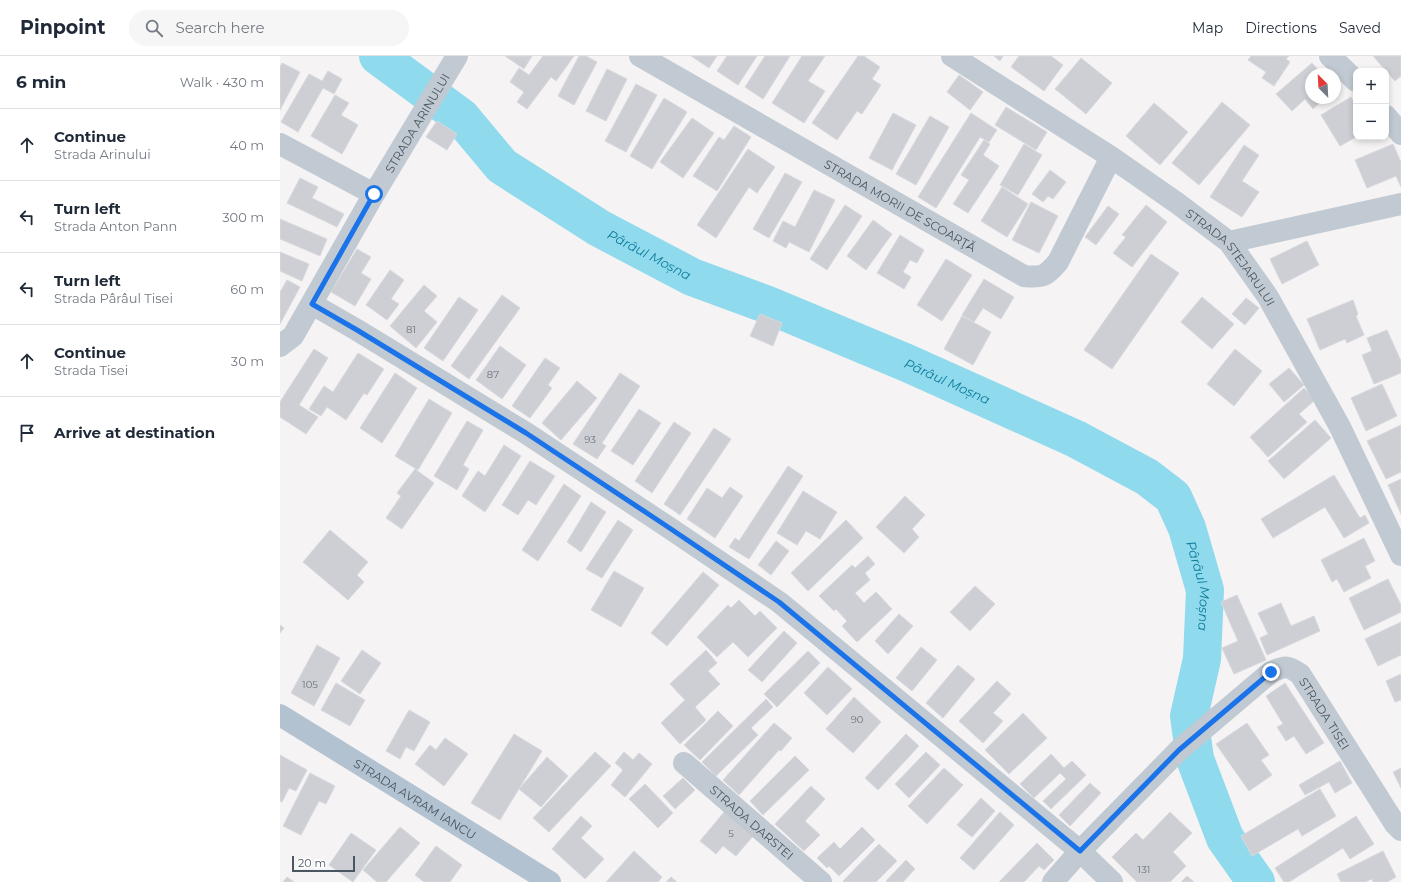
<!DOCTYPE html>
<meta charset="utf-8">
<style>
body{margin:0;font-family:Montserrat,sans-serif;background:#f6f6f7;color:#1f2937}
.controls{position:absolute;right:12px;top:12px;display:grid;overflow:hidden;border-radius:8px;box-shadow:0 2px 6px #0003}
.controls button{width:36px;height:36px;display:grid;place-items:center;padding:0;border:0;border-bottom:1px solid #e0e1e3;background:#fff;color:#1f2937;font:20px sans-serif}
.compass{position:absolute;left:1025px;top:12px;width:36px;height:36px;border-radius:50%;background:#fff;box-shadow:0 2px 6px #0003;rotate:336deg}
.scale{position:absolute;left:12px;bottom:10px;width:63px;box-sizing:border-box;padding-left:4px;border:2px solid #4a5661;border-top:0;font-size:11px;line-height:14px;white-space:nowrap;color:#4a5661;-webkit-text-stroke:3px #fff;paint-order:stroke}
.stop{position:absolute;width:12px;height:12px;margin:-9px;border:3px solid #1a73e8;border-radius:50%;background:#fff}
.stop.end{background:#1a73e8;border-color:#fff;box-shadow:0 1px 4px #0008}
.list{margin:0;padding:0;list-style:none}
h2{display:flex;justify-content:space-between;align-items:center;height:52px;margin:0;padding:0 16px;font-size:17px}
h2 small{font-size:13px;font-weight:400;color:#747a83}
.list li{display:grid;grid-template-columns:26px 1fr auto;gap:12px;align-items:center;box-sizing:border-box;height:72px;padding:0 16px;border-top:1px solid #e0e1e3}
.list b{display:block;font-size:15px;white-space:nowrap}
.list p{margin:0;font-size:13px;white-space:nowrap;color:#747a83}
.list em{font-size:13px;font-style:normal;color:#747a83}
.icon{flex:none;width:22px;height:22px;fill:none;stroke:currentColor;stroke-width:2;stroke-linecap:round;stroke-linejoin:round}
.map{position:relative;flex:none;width:1121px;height:826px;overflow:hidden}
header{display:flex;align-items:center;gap:24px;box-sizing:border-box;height:56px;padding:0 20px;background:#fff;border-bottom:1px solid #e0e1e3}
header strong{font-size:19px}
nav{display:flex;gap:22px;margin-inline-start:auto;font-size:14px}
.search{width:280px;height:36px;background:#f6f6f7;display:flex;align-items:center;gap:10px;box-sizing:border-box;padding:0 14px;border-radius:22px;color:#747a83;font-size:15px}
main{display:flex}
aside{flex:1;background:#fff}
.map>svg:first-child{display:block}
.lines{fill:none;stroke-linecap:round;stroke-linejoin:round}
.river{stroke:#90daee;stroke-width:38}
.building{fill:#cdcfd5;stroke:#d7d9de}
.minor{stroke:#c1cad2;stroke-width:22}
.major{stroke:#b3c2d1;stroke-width:22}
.route{stroke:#1a73e8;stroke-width:5}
.labels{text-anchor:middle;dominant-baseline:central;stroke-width:3;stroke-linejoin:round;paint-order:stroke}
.number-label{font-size:10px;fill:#6b747e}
.street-label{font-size:12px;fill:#4a5661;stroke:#fff}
.water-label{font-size:13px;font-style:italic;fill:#0c7c9b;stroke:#fff}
</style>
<header>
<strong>Pinpoint</strong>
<div class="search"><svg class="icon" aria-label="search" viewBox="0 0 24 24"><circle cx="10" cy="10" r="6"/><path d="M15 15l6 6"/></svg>Search here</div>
<nav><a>Map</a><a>Directions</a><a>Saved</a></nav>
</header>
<main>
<aside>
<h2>6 min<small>Walk · 430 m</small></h2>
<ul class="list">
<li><svg class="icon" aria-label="ahead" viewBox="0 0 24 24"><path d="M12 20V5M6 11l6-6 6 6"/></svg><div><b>Continue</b><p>Strada Arinului</p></div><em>40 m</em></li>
<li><svg class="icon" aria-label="left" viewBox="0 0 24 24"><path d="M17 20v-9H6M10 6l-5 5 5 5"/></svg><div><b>Turn left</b><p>Strada Anton Pann</p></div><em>300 m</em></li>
<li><svg class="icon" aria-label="left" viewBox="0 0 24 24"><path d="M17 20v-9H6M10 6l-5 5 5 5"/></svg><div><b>Turn left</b><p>Strada Pârâul Tisei</p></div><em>60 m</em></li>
<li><svg class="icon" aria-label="ahead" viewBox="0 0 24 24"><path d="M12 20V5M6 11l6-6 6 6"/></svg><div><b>Continue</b><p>Strada Tisei</p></div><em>30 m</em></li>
<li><svg class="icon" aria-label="arrive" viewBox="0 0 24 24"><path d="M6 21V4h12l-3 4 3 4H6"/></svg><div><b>Arrive at destination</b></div></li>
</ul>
</aside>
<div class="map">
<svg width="1121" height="826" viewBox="0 0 1121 826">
<rect width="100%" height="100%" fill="#f5f3f3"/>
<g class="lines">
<!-- river -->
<path class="river" id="s1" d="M98,0L181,61L222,110L319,172L412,221L488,249L627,307L796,383L867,421L893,441L907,472L925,534L922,603L909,660L915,703L945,782L976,826"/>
</g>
<!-- building -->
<path class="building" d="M225,0H252L244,13Z
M263,0H294L276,25L271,21L247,53L237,46L244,36L230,26L239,12L249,19Z
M299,0H306L317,6L294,49L278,40Z
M411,0H437L429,12Z
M447,0H477L458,29L437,15Z
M485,0H510L483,43L465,31Z
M522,0H545L528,25L545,35L524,67L492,47Z
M578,0H584L600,11L592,23L601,29L582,58L577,55L557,84L532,67Z
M714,0H723L720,5Z
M739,0H771L783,9L764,35L731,11Z
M971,0H1009L1006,3L1010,6L994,30L982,22L986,16L968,4Z
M1093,0H1121V20L1115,25Z
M801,2L832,27L806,58L775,33Z
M2,7L20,16L0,54V11Z
M1032,7L1042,18H1031V42H1045L1033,53L1025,43L1012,55L996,38Z
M327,13L347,23L326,65L306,55Z
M48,15L62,23L54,38L43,32L18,76L1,66L29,18L42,25Z
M679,19L703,36L690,54L667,36Z
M356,28L377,39L346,96L325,85Z
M55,39L69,47L61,59L78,69L62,98L31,80Z
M1071,41L1076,50V81L1060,90L1041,59Z
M384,42L407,56L372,113L350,100Z
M942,46L970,69L919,129L892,107Z
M874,47L908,76L880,109L846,80Z
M726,51L767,76L756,94L715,69Z
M613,57L636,69L612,114L589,102Z
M691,57L717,74L709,86L700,81L656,152L638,141Z
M650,60L669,71L636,129L616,118Z
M412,62L434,77L403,122L380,106Z
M157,65L177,78L167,94L146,81Z
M454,70L471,81L437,135L413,120L439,81L444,84Z
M704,84L710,88L703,99L719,110L688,157L673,148L689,124L681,119Z
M744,88L762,99L738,139L720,129Z
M1113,88L1121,106V131L1116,120L1087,132L1075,104Z
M964,89L979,99L962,125L979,136L962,161L930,141Z
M468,93L495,111L477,137L469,131L436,182L417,169Z
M770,114L786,126L773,143L768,140L763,146L752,138Z
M505,117L522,126L489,182L473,173Z
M20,122L38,131L32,142L64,158L57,171L7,147Z
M722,131L748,148L727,181L701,165Z
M534,134L555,144L529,196L509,186L506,192L493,185L503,165L515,171Z
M751,146L778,160L759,197L732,184Z
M565,149L582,160L547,214L530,203Z
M866,149L887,166L852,211L833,197L846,181L842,179Z
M828,150L839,158L816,189L805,181Z
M0,163L47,183L40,200L0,183Z
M593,164L612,178L586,214L567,200Z
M620,179L644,194L637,207L630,204L623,216L631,221L624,233L597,217Z
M1027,185L1039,209L1002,228L990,203Z
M77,193L91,201L81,217L91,223L75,250L51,236Z
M0,196L29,208L22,225L0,215Z
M871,198L899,217L832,313L804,294Z
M666,203L692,219L662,265L637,249Z
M110,214L124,224L111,243L119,248L107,264L86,249Z
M704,223L734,241L721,263L703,252L694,266L682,259Z
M7,224L20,231L0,268V236Z
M144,229L157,240L144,255L157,266L136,292L110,270Z
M222,239L240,252L189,323L171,310Z
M179,241L198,254L163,305L144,292Z
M922,241L954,268L932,293L901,266Z
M966,242L979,252L965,269L952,258Z
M1073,244L1078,258L1076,260L1084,279L1067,287L1065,283L1040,294L1027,263Z
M480,258L502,267L493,290L470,280Z
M682,260L711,276L693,309L664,293Z
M1107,274L1121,305V317L1094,328L1082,299L1092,295L1087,282Z
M220,290L246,309L222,343L196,324Z
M34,293L48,302L19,349L38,361L26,378L0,361V346Z
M955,293L982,315L954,350L927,328Z
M78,297L104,313L87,339L84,337L66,364L47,351L41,360L29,353L44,330L53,336Z
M265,302L280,312L268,329L272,332L250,362L232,350Z
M1009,312L1024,329L1004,346L989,328Z
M115,317L137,332L102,387L80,372Z
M340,317L360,330L322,387L326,390L317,403L293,388Z
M297,325L317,342L281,384L262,367Z
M1102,328L1117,360L1086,375L1071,342Z
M1024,332L1035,344L1019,358L1027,366L988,401L970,381Z
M149,343L172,357L138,414L115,400Z
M359,353L381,367L353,409L331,395Z
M1035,364L1051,382L1004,423L988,405Z
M187,365L203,374L183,409L189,413L177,434L154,420Z
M394,366L411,377L372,437L355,425Z
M1121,369V405L1120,406L1121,409V416L1106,423L1087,385Z
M434,372L451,383L400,459L384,448Z
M224,389L241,400L205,456L182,440L198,415L205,420Z
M250,405L275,420L256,449L248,444L238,459L222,449Z
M508,410L523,420L469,503L449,491L455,482L459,485Z
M135,413L154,427L122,473L106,462L121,440L117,437Z
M1054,419L1080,462L1085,459L1089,467L1064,482L1045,451L993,482L981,463Z
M1121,423V458L1108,429Z
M284,428L301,440L258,505L242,494Z
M450,431L463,440L435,482L407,463L427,432L442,442Z
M523,435L557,456L540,483L526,475L517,489L497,477Z
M625,440L645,459L632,473L639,481L624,497L596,471Z
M311,446L326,456L301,496L287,486Z
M338,464L353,474L322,522L306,513Z
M566,464L583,482L528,535L511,517Z
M50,474L88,506L77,519L84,526L68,544L23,506Z
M1084,482L1095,505L1085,510L1091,522L1064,536L1057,523L1052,526L1041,504Z
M496,485L509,495L491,519L478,509Z
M588,500L595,508L585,517L590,524L575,537L584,547L596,536L612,553L577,586L562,570L567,565L556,553L554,555L539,540L572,509L575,512Z
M334,515L364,532L341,571L311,554Z
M423,516L439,529L387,590L371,577Z
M1108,523L1121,549V556L1084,574L1069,542Z
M695,530L715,548L690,575L670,556Z
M957,539L986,604L954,618L942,592L958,585L941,546Z
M459,544L475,560L480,555L497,572L468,601L453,586L437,601L417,581L448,549L451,552Z
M1001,547L1011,570L1034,560L1040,575L987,599L980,582L988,578L978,557Z
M619,558L633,570L608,598L595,585Z
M1121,566V599L1098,610L1085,583Z
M0,569L4,572L0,577Z
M504,575L517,587L482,626L468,614Z
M37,589L60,602L34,650L11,637Z
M641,591L657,604L632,635L616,622Z
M82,594L101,607L80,638L61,625Z
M426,594L437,607L428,615L440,628L415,651L426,664L400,688L381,667L405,644L390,628Z
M528,595L540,607L497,651L484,638Z
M678,609L695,623L663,662L646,647Z
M548,611L572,633L547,659L524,637Z
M1121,618V644L1115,646L1106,625Z
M717,625L731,638L713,657L723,665L703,687L679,665Z
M56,627L85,644L70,670L41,654Z
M1005,627L1044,687L1026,698L1014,680L1006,685L997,671L1003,668L986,640Z
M574,641L601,666L573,697L546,673Z
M486,643L493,651L471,672L478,679L436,720L422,706Z
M129,654L150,666L134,695L126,691L120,703L106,695Z
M438,655L453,670L420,704L404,689Z
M743,657L767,682L729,718L705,694Z
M494,667L512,682L501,695L499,694L459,739L443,724Z
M967,667L989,699L981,704L992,719L969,735L936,688Z
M234,678L262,695L220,764L191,747Z
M626,678L639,690L598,734L585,722Z
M165,682L188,698L164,730L135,708L150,689L156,694Z
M315,696L331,710L269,776L253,762Z
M344,696L353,704L359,697L372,708L345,741L331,729L343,714L335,707Z
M646,696L660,709L629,742L615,728Z
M771,698L784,712L792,705L806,719L771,753L763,745L786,723L780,717L754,742L740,728Z
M0,699L27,714L16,735L9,732L2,746L0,745Z
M515,700L529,714L483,759L470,745Z
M267,701L288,720L261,751L239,733Z
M1060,705L1072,727L1055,737L1049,726L1025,739L1019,729Z
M664,712L683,729L647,768L628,750Z
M1121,712V732L1113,716Z
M30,717L55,730L46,748L39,745L21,779L3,770Z
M403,722L415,734L395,753L383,740Z
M810,727L821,737L790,770L779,759Z
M365,728L393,757L378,772L349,743Z
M531,730L545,743L525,765L540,779L524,795L495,768Z
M1040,733L1056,760L1022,780L1018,773L972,800L961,780Z
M701,742L715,755L692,781L677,769Z
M445,755L474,779L456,800L443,790L436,798L420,785Z
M720,756L734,769L694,814L680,802Z
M890,756L912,777L893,796L906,810L890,826H857L832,801L856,777L863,784Z
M301,760L312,770L301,782L324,803L305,823L272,793Z
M1076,760L1094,788L1070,803L1063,792L1009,826H1004L995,812Z
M120,771L140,787L106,826H97L83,814Z
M582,771L595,784L559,820L549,810L547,812L537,802L554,786L560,793Z
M71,777L96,794L73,826L49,809Z
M757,787L774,804L764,814L759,810L744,826H719Z
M599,788L617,805L596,826H564L563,825Z
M156,790L182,809L170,826H144L135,819Z
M354,795L382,821L378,826H326Z
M1103,795L1116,821L1107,826H1093L1092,823L1085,826H1061L1057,818Z
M626,804L635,813L623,826H607L606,825Z
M907,820L914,826H901Z
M7,821L14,826H3Z
M391,821L397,826H386Z"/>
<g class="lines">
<!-- minor -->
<g class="minor">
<path id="s2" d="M360,0L744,220C763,222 766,220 778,206L831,101"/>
<path id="s3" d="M672,0L831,101L897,147L949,186L988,241L1060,371L1121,499"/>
<path d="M1050,0L1076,25"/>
<path d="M1106,60L1121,78"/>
<path d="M0,88L94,138"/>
<path d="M949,186L1121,148"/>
<path d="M32,248L77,274L246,377L388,471L499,546L800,795L832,826"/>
<path id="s4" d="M0,290L13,280L94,138L177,0"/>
<path id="s5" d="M404,707L541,826"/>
<path id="s6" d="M773,826L800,795L899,694L991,616C1005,610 1007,609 1020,618L1115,768L1121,774"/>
</g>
<!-- major -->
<path class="major" id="s7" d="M0,659L270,826"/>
</g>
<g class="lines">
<!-- route -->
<path class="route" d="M94,138L32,248L77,274L246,377L388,471L499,546L800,795L899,694L991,616"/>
</g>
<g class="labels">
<!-- number labels -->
<g class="number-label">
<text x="131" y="273">81</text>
<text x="213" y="318">87</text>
<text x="310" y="383">93</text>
<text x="30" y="628">105</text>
<text x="577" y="663">90</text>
<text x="451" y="777">5</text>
<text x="864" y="813">131</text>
</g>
<!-- street labels -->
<g class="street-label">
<text stroke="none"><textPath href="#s4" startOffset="263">STRADA ARINULUI</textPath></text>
<text stroke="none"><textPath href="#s2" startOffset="300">STRADA MORII DE SCOARŢĂ</textPath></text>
<text stroke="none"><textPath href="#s3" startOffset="346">STRADA STEJARULUI</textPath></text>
<text stroke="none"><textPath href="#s6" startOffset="381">STRADA TISEI</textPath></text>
<text stroke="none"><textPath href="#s7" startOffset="159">STRADA AVRAM IANCU</textPath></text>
<text stroke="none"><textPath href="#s5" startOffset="90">STRADA DARSTEI</textPath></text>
</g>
<!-- water labels -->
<g class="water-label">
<text stroke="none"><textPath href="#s1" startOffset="339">Pârâul Moșna</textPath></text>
<text stroke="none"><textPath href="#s1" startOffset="663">Pârâul Moșna</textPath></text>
<text stroke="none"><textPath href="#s1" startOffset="1011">Pârâul Moșna</textPath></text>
</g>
</g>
</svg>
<div class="controls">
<button>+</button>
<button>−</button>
</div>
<svg class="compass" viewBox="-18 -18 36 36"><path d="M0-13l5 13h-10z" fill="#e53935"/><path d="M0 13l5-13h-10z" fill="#747a83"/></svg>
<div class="scale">20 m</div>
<div class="stop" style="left:94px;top:138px"></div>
<div class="stop end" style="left:991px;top:616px"></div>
</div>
</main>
